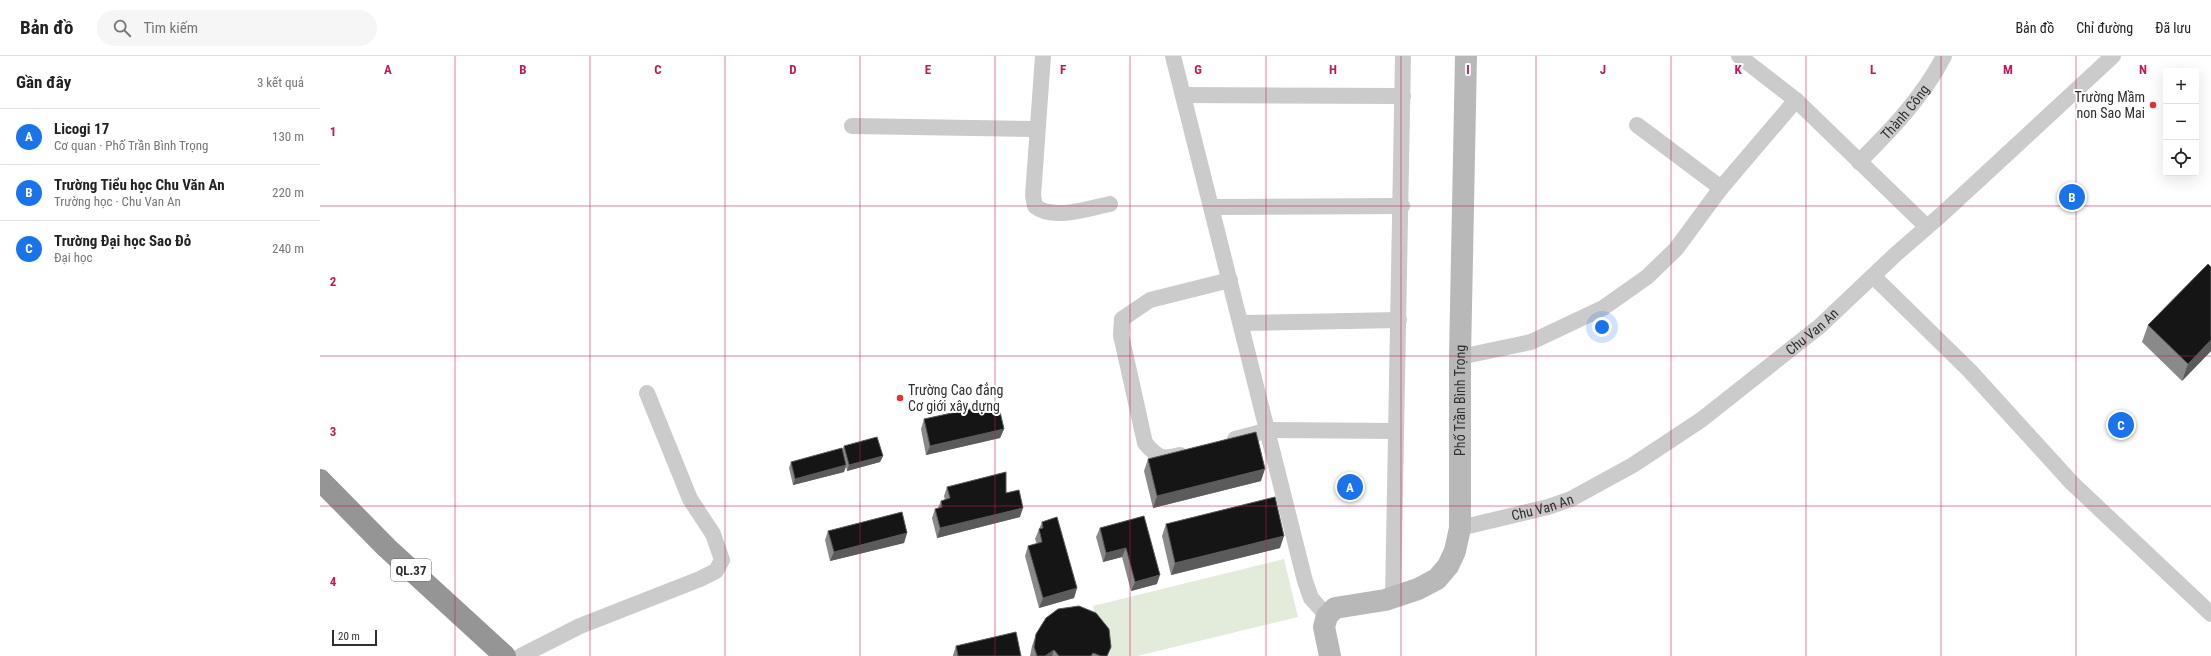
<!DOCTYPE html>
<html lang="vi">
<meta charset="utf-8">
<style>
body{margin:0;font-family:"Roboto Condensed",sans-serif;background:#f6f6f6;color:#222}
.controls{position:absolute;right:12px;top:12px;display:grid;overflow:hidden;border-radius:4px;box-shadow:0 4px 16px #0002}
.controls button{width:36px;height:36px;display:grid;place-items:center;padding:0;border:0;border-bottom:1px solid #e0e0e0;background:#fff;color:#222;font:20px sans-serif}
.scale{position:absolute;left:12px;bottom:10px;width:45px;box-sizing:border-box;padding-left:4px;border:2px solid #2e2e2e;border-top:0;font-size:11px;line-height:14px;white-space:nowrap;color:#2e2e2e;-webkit-text-stroke:3px #fff;paint-order:stroke}
.you{position:absolute;left:1282px;top:271px;width:14px;height:14px;margin:-10px;border:3px solid #fff;border-radius:50%;background:#1a73e8;box-shadow:0 0 0 6px #1a73e833}
.badge{display:grid;place-items:center;width:26px;height:26px;border-radius:50%;background:#1a73e8;color:#fff;font-size:13px;font-weight:700}
.pin{position:absolute;translate:-50% -50%;border:2px solid #fff;box-shadow:0 1px 4px #0006}
.list{margin:0;padding:0;list-style:none}
h2{display:flex;justify-content:space-between;align-items:center;height:52px;margin:0;padding:0 16px;font-size:17px}
h2 small{font-size:13px;font-weight:400;color:#767676}
.list li{display:grid;grid-template-columns:26px 1fr auto;gap:12px;align-items:center;box-sizing:border-box;height:56px;padding:0 16px;border-top:1px solid #e0e0e0}
.list b{display:block;font-size:15px;white-space:nowrap}
.list p{margin:0;font-size:13px;white-space:nowrap;color:#767676}
.list em{font-size:13px;font-style:normal;color:#767676}
.icon{flex:none;width:22px;height:22px;fill:none;stroke:currentColor;stroke-width:2;stroke-linecap:round;stroke-linejoin:round}
.map{position:relative;flex:none;width:1891px;height:600px;overflow:hidden}
header{display:flex;align-items:center;gap:24px;box-sizing:border-box;height:56px;padding:0 20px;background:#fff;border-bottom:1px solid #e0e0e0}
header strong{font-size:19px}
nav{display:flex;gap:22px;margin-inline-start:auto;font-size:14px}
.search{width:280px;height:36px;background:#f6f6f6;display:flex;align-items:center;gap:10px;box-sizing:border-box;padding:0 14px;border-radius:22px;color:#767676;font-size:15px}
main{display:flex}
aside{flex:1;background:#fff}
.map>svg:first-child{display:block}
.green{fill:#e3ebdb}
.lines{fill:none;stroke-linecap:round;stroke-linejoin:round}
.street{stroke:#cbcbcb;stroke-width:16}
.secondary{stroke:#b8b8b8;stroke-width:22}
.highway{stroke:#959595;stroke-width:22}
.wall{fill:#8a8a8a}
.shaded-wall{fill:#5b5b5b}
.building{fill:#151515;stroke:#5b5b5b}
.grid{fill:none;stroke:#c2185b;stroke-width:1;stroke-opacity:0.55}
.poi-dot{fill:#e52f3a;stroke:#fff;stroke-width:1.5}
.labels{text-anchor:middle;dominant-baseline:central;stroke-width:4;stroke-linejoin:round;paint-order:stroke}
.shield{fill:#fff;stroke:#6d6d6d;stroke-width:1}
.shield-label{font-size:13px;font-weight:bold;fill:#2e2e2e}
.poi-label{font-size:14px;fill:#2e2e2e;stroke:#fff;text-anchor:end}
.street-label{font-size:14px;fill:#2e2e2e;stroke:#fff}
.grid-label{font-size:13px;text-anchor:middle;font-weight:bold;fill:#c2185b;stroke:#fff;stroke-width:4;stroke-linejoin:round;paint-order:stroke}
</style>
<header>
<strong>Bản đồ</strong>
<div class="search"><svg class="icon" aria-label="search" viewBox="0 0 24 24"><circle cx="10" cy="10" r="6"/><path d="M15 15l6 6"/></svg>Tìm kiếm</div>
<nav><a>Bản đồ</a><a>Chỉ đường</a><a>Đã lưu</a></nav>
</header>
<main>
<aside>
<h2>Gần đây<small>3 kết quả</small></h2>
<ul class="list">
<li><span class="badge">A</span><div><b>Licogi 17</b><p>Cơ quan · Phố Trần Bình Trọng</p></div><em>130 m</em></li>
<li><span class="badge">B</span><div><b>Trường Tiểu học Chu Văn An</b><p>Trường học · Chu Van An</p></div><em>220 m</em></li>
<li><span class="badge">C</span><div><b>Trường Đại học Sao Đỏ</b><p>Đại học</p></div><em>240 m</em></li>
</ul>
</aside>
<div class="map">
<svg width="1891" height="600" viewBox="0 0 1891 600">
<rect width="100%" height="100%" fill="#fff"/>
<!-- green -->
<path class="green" d="M964,503L978,561L817,600H785L773,550Z"/>
<g class="lines">
<!-- street -->
<g class="street">
<path d="M723,0L713,140L715,150C733,165 769,152 790,148"/>
<path d="M853,0L985,525L991,542L1007,560"/>
<path d="M1419,0L1476,44L1607,171"/>
<path d="M863,39L1083,40"/>
<path d="M1317,69L1401,132"/>
<path d="M532,70L717,73"/>
<path id="s1" d="M1539,106C1571,74 1603,41 1624,0"/>
<path d="M892,151L1082,150"/>
<path d="M1553,220L1650,315L1752,427L1891,558"/>
<path d="M921,267L1079,264"/>
<path d="M1140,301L1211,286L1283,252L1327,221L1356,193L1401,132L1476,44"/>
<path d="M915,383L949,374L1076,375"/>
<path d="M860,399C841,404 837,401 825,387L801,279L802,263L830,244L910,224"/>
<path id="s2" d="M1140,472L1228,451L1251,443L1313,409L1381,364L1500,270L1576,198L1621,159L1793,0"/>
<path d="M1073,542L1083,0"/>
<path d="M201,600L260,570L380,523L396,515L402,504L393,478L370,443L327,337"/>
</g>
<!-- secondary -->
<path class="secondary" id="s3" d="M1010,600L1004,571L1007,560L1015,552L1065,544L1098,533L1117,523L1128,510L1135,495L1140,472V301L1146,0"/>
<!-- highway -->
<path class="highway" d="M0,424L67,492L185,600"/>
</g>
<!-- wall -->
<path class="wall" d="M1828,269L1891,295L1862,325L1822,286Z
M604,363L684,373L680,382L606,399L601,373Z
M524,390L563,400L560,406L527,415L526,411L524,416L473,429L469,412L471,406L522,394Z
M828,403L941,425L833,452L824,415Z
M627,431L686,437L700,461L617,482L612,462L615,453L618,452L621,445L625,444L624,440Z
M824,460L837,528L811,535L802,501L783,506L776,481L780,472Z
M722,466L757,532L754,542L719,552L705,500L708,490L717,488L715,483Z
M846,468L960,492L851,519L842,480Z
M508,475L587,477L584,487L510,505L505,484Z
M716,578L791,591L787,600H710L712,590Z
M636,590L701,600H633V599Z"/>
<!-- shaded-wall -->
<path class="shaded-wall" d="M1891,284V295L1862,325L1868,308Z
M684,373L680,382L606,399L610,390Z
M563,400L560,406L527,415L529,409Z
M526,409L524,416L473,429L475,423Z
M945,413L941,425L833,452L837,440Z
M703,452L700,461L617,482L620,472Z
M587,477L584,487L510,505L514,496Z
M964,480L960,492L851,519L855,507Z
M806,492L802,501L783,506L786,497Z
M840,519L837,528L811,535L815,526Z
M757,532L754,542L719,552L723,542Z
M734,594L732,600H725Z"/>
<!-- building -->
<path class="building" d="M1888,208L1891,211V284L1868,308L1828,269Z
M678,347L684,373L610,390L604,363Z
M936,376L945,413L837,440L828,403Z
M557,381L563,400L529,409L524,390Z
M522,392L526,409L475,423L471,406Z
M686,416V437L699,434L703,452L620,472L615,453L622,451L621,445L630,442L627,431Z
M955,441L964,480L855,507L846,468Z
M582,456L587,477L514,496L508,475Z
M824,460L840,519L815,526L806,492L786,497L780,472Z
M737,461L757,532L723,542L708,490L722,486L719,473L723,472L722,466Z
M759,550L776,557L789,573L791,591L787,600H781L773,597L771,600H739L734,594L725,600H717L714,591L716,578L726,562L738,553Z
M696,576L701,600H638L636,590Z"/>
<!-- grid -->
<path class="grid" d="M135,0V600M270,0V600M405,0V600M540,0V600M675,0V600M810,0V600M946,0V600M1081,0V600M1216,0V600M1351,0V600M1486,0V600M1621,0V600M1756,0V600M0,150H1891M0,300H1891M0,450H1891"/>
<!-- markers -->
<g class="poi-dot">
<circle cx="1833" cy="49" r="4"/>
<circle cx="580" cy="342" r="4"/>
</g>
<g class="labels">
<!-- shield labels -->
<rect class="shield" x="71" y="503" width="40" height="22" rx="3"/>
<g class="shield-label">
<text x="91" y="514">QL.37</text>
</g>
<!-- poi labels -->
<g class="poi-label">
<text x="1825" y="41">Trường Mầm<tspan x="1825" dy="16">non Sao Mai</tspan></text>
<text x="588" y="334" text-anchor="start">Trường Cao đẳng<tspan x="588" dy="16">Cơ giới xây dựng</tspan></text>
</g>
<!-- street labels -->
<g class="street-label">
<text stroke="none"><textPath href="#s1" startOffset="68">Thành Công</textPath></text>
<text stroke="none"><textPath href="#s2" startOffset="409">Chu Van An</textPath></text>
<text stroke="none"><textPath href="#s3" startOffset="344">Phố Trần Bình Trọng</textPath></text>
<text stroke="none"><textPath href="#s2" startOffset="85">Chu Van An</textPath></text>
</g>
</g>
<g class="grid-label">
<text x="68" y="18">A</text>
<text x="203" y="18">B</text>
<text x="338" y="18">C</text>
<text x="473" y="18">D</text>
<text x="608" y="18">E</text>
<text x="743" y="18">F</text>
<text x="878" y="18">G</text>
<text x="1013" y="18">H</text>
<text x="1148" y="18">I</text>
<text x="1283" y="18">J</text>
<text x="1418" y="18">K</text>
<text x="1553" y="18">L</text>
<text x="1688" y="18">M</text>
<text x="1823" y="18">N</text>
<text x="13" y="80">1</text>
<text x="13" y="230">2</text>
<text x="13" y="380">3</text>
<text x="13" y="530">4</text>
</g>
</svg>
<div class="controls">
<button>+</button>
<button>−</button>
<button><svg class="icon" aria-label="locate" viewBox="0 0 24 24"><circle cx="12" cy="12" r="6"/><path d="M12 2v4M12 18v4M2 12h4M18 12h4"/></svg></button>
</div>
<div class="scale">20 m</div>
<div class="you"></div>
<div class="pin badge" style="left:1030px;top:431px">A</div>
<div class="pin badge" style="left:1752px;top:141px">B</div>
<div class="pin badge" style="left:1801px;top:369px">C</div>
</div>
</main>
